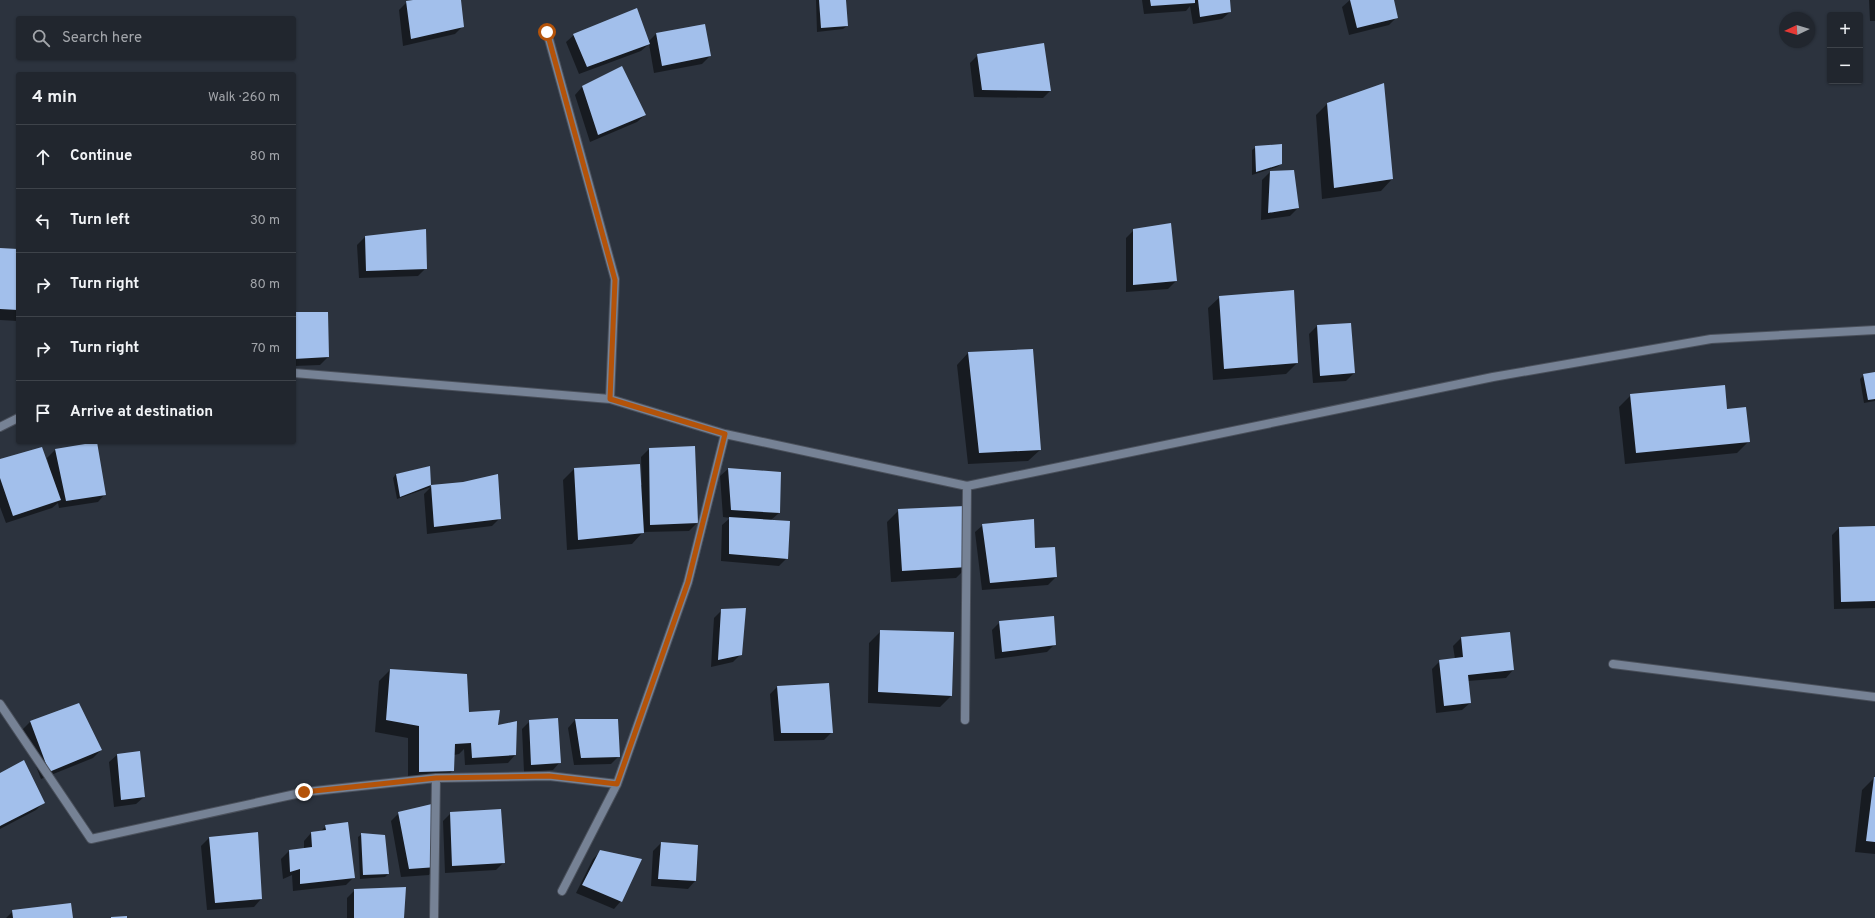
<!DOCTYPE html>
<meta charset="utf-8">
<style>
body{margin:0;font-family:Overpass,sans-serif;background:#2d323a;color:#f1f3f6}
.controls{position:absolute;right:12px;top:12px;display:grid;overflow:hidden;border-radius:4px;box-shadow:0 1px 3px #0004}
.controls button{width:36px;height:36px;display:grid;place-items:center;padding:0;border:0;border-bottom:1px solid #3e434a;background:#21262e;color:#f1f3f6;font:20px sans-serif}
.compass{position:absolute;left:1779px;top:12px;width:36px;height:36px;border-radius:50%;background:#21262e;box-shadow:0 1px 3px #0004;rotate:266deg}
.stop{position:absolute;width:12px;height:12px;margin:-9px;border:3px solid #b45309;border-radius:50%;background:#fff}
.stop.end{background:#b45309;border-color:#fff;box-shadow:0 1px 4px #0008}
.list{margin:0;padding:0;list-style:none}
h2{display:flex;justify-content:space-between;align-items:center;height:52px;margin:0;padding:0 16px;font-size:17px}
h2 small{font-size:13px;font-weight:400;color:#a2a5aa}
.list li{display:grid;grid-template-columns:26px 1fr auto;gap:12px;align-items:center;box-sizing:border-box;height:64px;padding:0 16px;border-top:1px solid #3e434a}
.list b{display:block;font-size:15px;white-space:nowrap}
.list em{font-size:13px;font-style:normal;color:#a2a5aa}
.icon{flex:none;width:22px;height:22px;fill:none;stroke:currentColor;stroke-width:2;stroke-linecap:round;stroke-linejoin:round}
.map{position:relative;flex:none;width:1875px;height:918px;overflow:hidden}
.search{position:absolute;background:#21262e;box-shadow:0 1px 3px #0004;left:16px;top:16px;width:280px;height:44px;display:flex;align-items:center;gap:10px;box-sizing:border-box;padding:0 14px;border-radius:4px;color:#a2a5aa;font-size:15px}
.panel{position:absolute;background:#21262e;box-shadow:0 1px 3px #0004;left:16px;top:72px;width:280px;height:372px;border-radius:4px}
.map>svg:first-child{display:block}
.shadow{fill:#0007}
.building{fill:#a2bfeb}
.lines{fill:none;stroke-linecap:round;stroke-linejoin:round}
.minor-casing{stroke:#4a505b;stroke-width:10}
.minor{stroke:#768295;stroke-width:8}
.route{stroke:#b45309;stroke-width:5}
</style>
<div class="map">
<svg width="1875" height="918" viewBox="0 0 1875 918">
<rect width="100%" height="100%" fill="#2c333e"/>
<!-- shadow -->
<path class="shadow" d="M418,0H460L463,26L455,34L403,46L399,10L407,2Z
M816,0H845L847,26L843,29L817,32Z
M1142,0H1229L1230,12L1222,19L1193,24L1190,6L1186,11L1144,14Z
M1350,0H1393L1397,17L1389,25L1349,35L1342,7Z
M1869,0H1875V21H1870Z
M704,25L710,56L702,64L654,73L649,44L641,51L579,74L566,42L574,35L648,42L656,34Z
M978,55L1050,91L1043,98L974,97L970,63Z
M622,67L645,115L637,122L590,142L575,95L582,87Z
M1383,84L1392,179L1381,191L1322,199L1316,115L1327,104Z
M1256,147L1281,164L1277,167L1252,175V150Z
M1270,172L1298,208L1290,216L1261,220L1262,180Z
M1134,230L1176,281L1168,289L1126,292V238Z
M365,237L426,268L418,276L359,278L357,245Z
M0,249L18,250V321L0,320Z
M1220,297L1297,363L1286,374L1213,380L1208,308Z
M294,313L328,357L320,365L294,366Z
M1351,324L1354,373L1346,381L1313,383L1309,334L1317,326Z
M968,353L1040,450L1028,461L968,464L957,365Z
M1875,373V401L1864,403L1860,379L1864,375Z
M1631,395L1726,410L1749,441L1737,453L1625,464L1619,407Z
M96,443L105,494L98,502L59,508L58,503L52,508L6,523L0,507V460L48,466H49L47,458L55,450Z
M695,447L697,523L689,531L643,532L632,544L567,550L563,480L574,469L642,485L641,457L649,449Z
M429,467L430,487L463,483L500,518L492,526L427,534L424,494L431,487L397,499L393,478L396,474Z
M728,469L780,473L779,513L771,520L787,558L779,566L721,561L722,525L730,518L723,517L720,476Z
M899,510L967,567L956,578L891,582L887,522Z
M983,525L1034,549L1056,577L1048,585L982,590L975,532Z
M1875,527V608L1834,609L1832,535L1839,528Z
M722,610L741,654L733,662L711,667L714,618Z
M1000,622L1055,644L1047,652L995,659L992,630Z
M881,631L951,696L940,707L868,703L869,643Z
M1509,633L1513,670L1506,678L1468,681L1470,703L1462,710L1436,713L1432,669L1440,661L1455,659L1453,646L1461,638Z
M390,670L468,713L496,726L515,755L508,763L465,765L464,749L459,754L454,755L453,770L442,782L408,783V738L375,732L379,681Z
M777,687L832,732L824,740L774,741L770,694Z
M78,704L101,750L93,758L41,779L22,730L30,722Z
M575,720L619,756L611,764L574,765L568,728Z
M530,721L560,762L553,770L524,772L522,729Z
M139,752L144,797L136,804L114,807L109,762L117,755Z
M0,774L44,802L36,810L0,829Z
M1874,778H1875V854L1855,852L1862,790Z
M399,813L436,867L429,875L401,877L391,821Z
M451,813L504,862L496,870L445,873L443,821Z
M326,826L354,877L346,885L293,891L292,875L283,879L281,859L289,851L304,849V841L311,833L320,832Z
M257,833L261,899L254,907L207,910L201,846L209,838Z
M362,834L388,874L385,877L360,879L358,837Z
M661,843L695,881L688,889L651,886L653,851Z
M600,852L621,901L614,909L576,893L593,859Z
M355,890L403,918H347V898Z
M13,911L72,918H6Z"/>
<!-- building -->
<path class="building" d="M413,0H461L464,27L411,39L406,1Z
M819,0H846L848,26L821,28Z
M1150,0H1195V3L1151,6Z
M1198,0H1230L1231,12L1200,17Z
M1350,0H1394L1398,18L1357,28Z
M637,8L650,44L587,67L573,34Z
M705,24L711,56L662,66L656,33Z
M1044,43L1051,91L982,90L977,54Z
M622,66L646,115L598,135L582,86Z
M1384,83L1393,179L1334,188L1327,103Z
M1282,144V164L1256,172L1255,146Z
M1294,170L1299,208L1268,213L1270,171Z
M1171,223L1177,281L1133,285V229Z
M426,229L427,269L366,271L365,236Z
M0,248L18,249V310L0,309Z
M1294,290L1298,363L1224,369L1219,296Z
M294,312H328L329,357L294,359Z
M1351,323L1355,373L1320,376L1317,325Z
M1033,349L1041,450L979,453L968,352Z
M1875,372V399L1868,400L1863,374Z
M1725,385L1727,409L1746,407L1750,442L1636,453L1630,394Z
M97,442L106,495L66,501L55,449Z
M695,446L698,523L650,525L649,448Z
M42,447L61,500L13,516L0,478V459Z
M640,464L644,533L578,540L574,468Z
M430,466L431,485L400,497L396,474Z
M728,468L781,472L780,513L731,510Z
M498,474L501,519L434,527L431,485L463,482Z
M965,506L968,567L902,571L898,509Z
M729,517L790,521L788,559L729,554Z
M1034,519L1035,548L1055,547L1057,577L990,583L982,524Z
M1875,526V601L1841,602L1839,527Z
M746,608L742,655L718,660L721,609Z
M1054,616L1056,645L1002,652L999,621Z
M880,630L954,632L952,696L878,692Z
M1510,632L1514,670L1468,675L1471,703L1444,706L1439,660L1463,657L1461,637Z
M390,669L467,674L469,712L500,710L498,725L517,721L516,755L472,758L471,743L455,744L454,771L419,772V726L386,720Z
M829,683L833,733H781L777,686Z
M79,703L102,750L49,772L30,721Z
M558,718L561,763L531,765L529,720Z
M575,719H618L620,757L581,758Z
M140,751L145,797L121,800L117,754Z
M24,760L45,803L0,826V773Z
M1874,777H1875V842L1866,841Z
M436,803L437,867L409,869L398,812Z
M501,809L505,863L452,866L450,812Z
M348,822L355,878L300,884V869L290,872L289,850L312,847L311,832L326,830L325,825Z
M258,832L262,899L215,903L209,837Z
M361,833L385,835L389,874L363,875Z
M661,842L698,845L696,881L658,879Z
M600,850L642,859L622,902L582,885Z
M406,887L404,918H354V889Z
M71,903L73,918H13L12,910Z
M127,916V918H111V917Z"/>
<g class="lines">
<!-- minor casing -->
<g class="minor-casing">
<path id="minor" d="M547,32L615,279L610,399
M294,373L610,399L725,434L967,486L1493,377L1711,339L1875,330
M0,427L18,418
M1613,664L1875,697
M0,704L91,839L305,792L436,778L549,776L617,784
M965,720L967,486
M562,891L617,784L688,582L725,434
M434,918L436,778"/>
</g>
<!-- minor -->
<use href="#minor" class="minor"/>
</g>
<g class="lines">
<!-- route -->
<path class="route" d="M304,792L436,778L549,776L617,784L688,582L725,434L610,399L615,280L547,32"/>
</g>
</svg>
<div class="controls">
<button>+</button>
<button>−</button>
</div>
<svg class="compass" viewBox="-18 -18 36 36"><path d="M0-13l5 13h-10z" fill="#e53935"/><path d="M0 13l5-13h-10z" fill="#a2a5aa"/></svg>
<div class="stop" style="left:547px;top:32px"></div>
<div class="stop end" style="left:304px;top:792px"></div>
<div class="search"><svg class="icon" aria-label="search" viewBox="0 0 24 24"><circle cx="10" cy="10" r="6"/><path d="M15 15l6 6"/></svg>Search here</div>
<section class="panel">
<h2>4 min<small>Walk · 260 m</small></h2>
<ul class="list">
<li><svg class="icon" aria-label="ahead" viewBox="0 0 24 24"><path d="M12 20V5M6 11l6-6 6 6"/></svg><div><b>Continue</b></div><em>80 m</em></li>
<li><svg class="icon" aria-label="left" viewBox="0 0 24 24"><path d="M17 20v-9H6M10 6l-5 5 5 5"/></svg><div><b>Turn left</b></div><em>30 m</em></li>
<li><svg class="icon" aria-label="right" viewBox="0 0 24 24"><path d="M7 20v-9h11M14 6l5 5-5 5"/></svg><div><b>Turn right</b></div><em>80 m</em></li>
<li><svg class="icon" aria-label="right" viewBox="0 0 24 24"><path d="M7 20v-9h11M14 6l5 5-5 5"/></svg><div><b>Turn right</b></div><em>70 m</em></li>
<li><svg class="icon" aria-label="arrive" viewBox="0 0 24 24"><path d="M6 21V4h12l-3 4 3 4H6"/></svg><div><b>Arrive at destination</b></div></li>
</ul>
</section>
</div>
